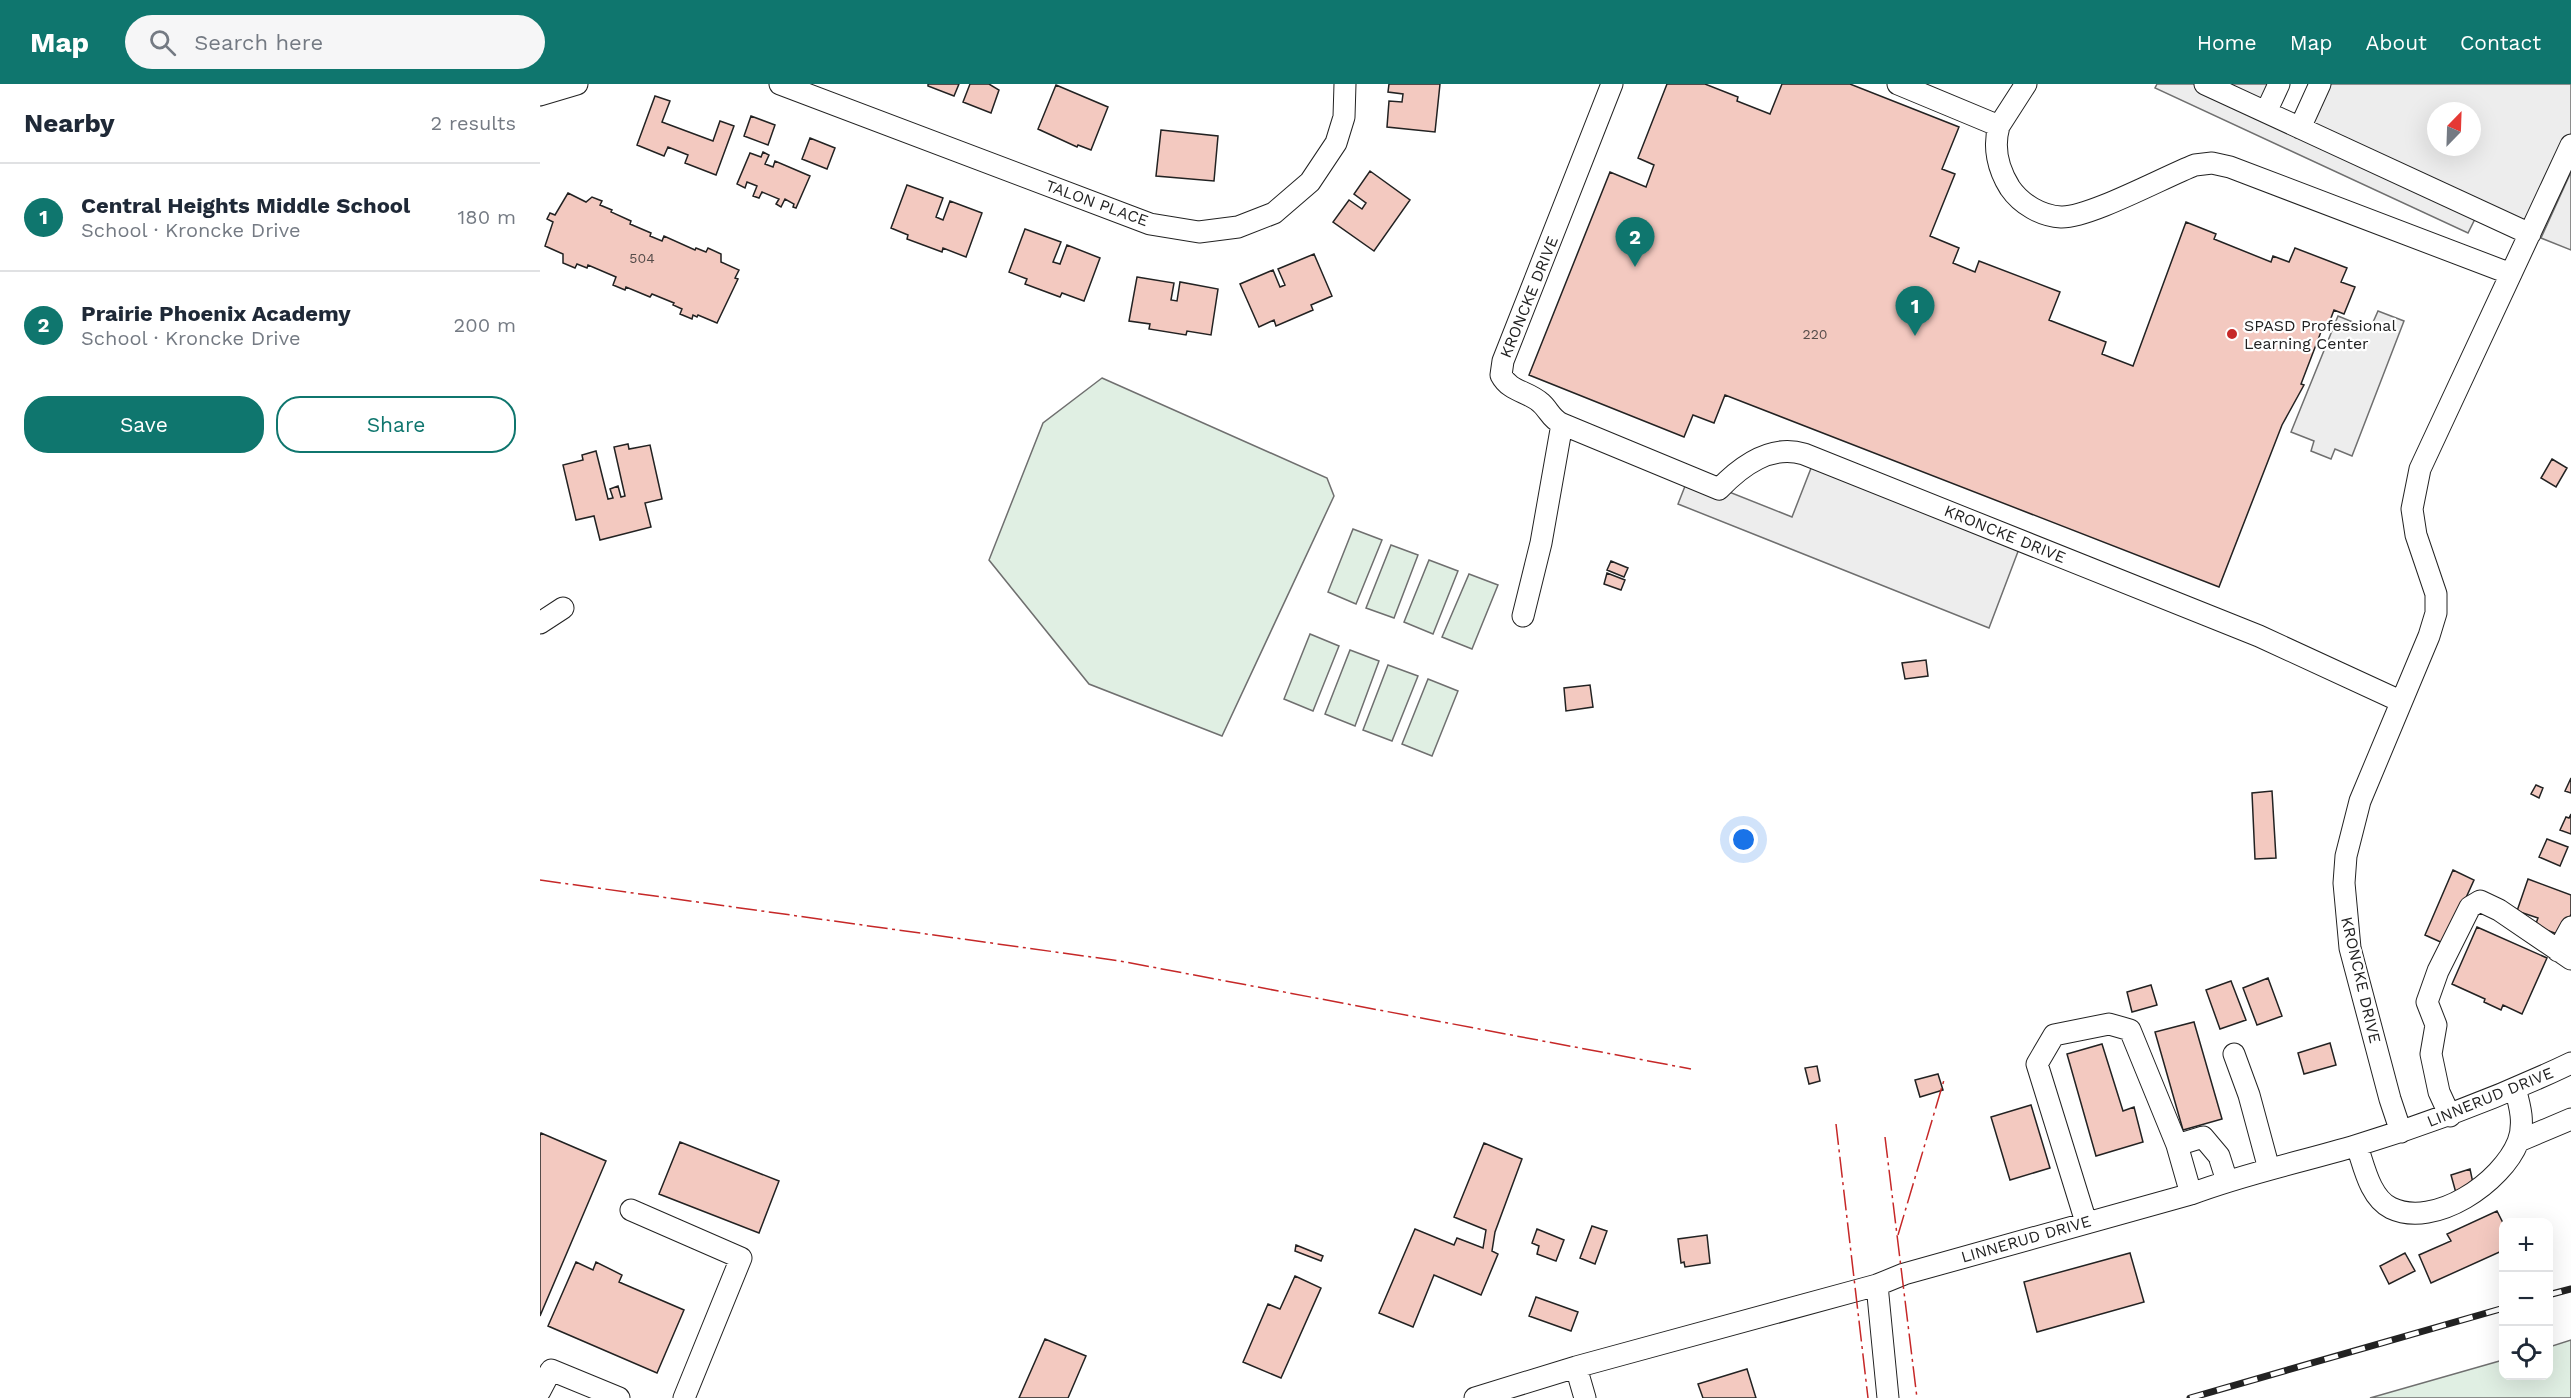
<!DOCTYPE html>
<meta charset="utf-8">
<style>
body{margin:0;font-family:"Work Sans",sans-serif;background:#f6f6f7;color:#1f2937}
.controls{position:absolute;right:18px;bottom:18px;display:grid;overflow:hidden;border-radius:12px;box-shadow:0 6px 24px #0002}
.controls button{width:54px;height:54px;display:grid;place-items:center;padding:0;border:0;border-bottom:2px solid #e0e1e3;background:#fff;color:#1f2937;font:30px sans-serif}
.compass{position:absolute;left:1887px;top:18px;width:54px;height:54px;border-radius:50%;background:#fff;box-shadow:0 6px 24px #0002;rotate:23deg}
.you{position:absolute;left:1204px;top:756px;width:21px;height:21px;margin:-15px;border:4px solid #fff;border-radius:50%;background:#1a73e8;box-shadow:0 0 0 9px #1a73e833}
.badge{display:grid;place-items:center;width:39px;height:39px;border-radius:50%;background:#0f766e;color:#fff;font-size:20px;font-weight:700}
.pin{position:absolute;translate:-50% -50px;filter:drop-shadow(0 2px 3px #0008)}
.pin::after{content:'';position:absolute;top:32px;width:21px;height:18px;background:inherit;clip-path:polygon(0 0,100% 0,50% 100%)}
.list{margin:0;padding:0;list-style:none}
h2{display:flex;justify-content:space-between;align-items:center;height:78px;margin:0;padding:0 24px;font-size:26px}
h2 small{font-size:20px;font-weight:400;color:#747a83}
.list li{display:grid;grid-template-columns:39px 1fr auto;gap:18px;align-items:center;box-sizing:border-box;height:108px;padding:0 24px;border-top:2px solid #e0e1e3}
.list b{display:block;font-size:22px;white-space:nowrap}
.list p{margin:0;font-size:20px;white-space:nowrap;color:#747a83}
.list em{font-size:20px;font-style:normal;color:#747a83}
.actions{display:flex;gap:12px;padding:18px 24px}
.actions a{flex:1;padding:14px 0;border:2px solid #0f766e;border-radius:24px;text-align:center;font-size:21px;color:#0f766e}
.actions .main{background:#0f766e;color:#fff}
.icon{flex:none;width:33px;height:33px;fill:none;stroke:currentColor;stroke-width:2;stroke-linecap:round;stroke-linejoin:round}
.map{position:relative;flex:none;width:2031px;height:1314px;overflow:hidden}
header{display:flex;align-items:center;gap:36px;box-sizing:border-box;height:84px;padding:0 30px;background:#0f766e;color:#fff}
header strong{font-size:28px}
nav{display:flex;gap:33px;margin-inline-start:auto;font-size:21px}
.search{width:420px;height:54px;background:#f6f6f7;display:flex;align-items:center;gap:15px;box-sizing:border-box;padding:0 21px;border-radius:33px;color:#747a83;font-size:22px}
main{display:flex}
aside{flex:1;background:#fff}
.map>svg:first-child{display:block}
.green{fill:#e0efe3;stroke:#6f6f6f;stroke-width:1.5}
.parking{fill:#ededed;stroke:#6f6f6f;stroke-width:1.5;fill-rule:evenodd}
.building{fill:#f3c9c0;stroke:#222;stroke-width:1.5}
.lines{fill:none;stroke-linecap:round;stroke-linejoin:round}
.minor-casing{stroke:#222;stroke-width:23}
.minor{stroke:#fff;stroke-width:21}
.rail-casing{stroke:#222;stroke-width:7}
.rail{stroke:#fff;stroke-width:4.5;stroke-dasharray:14;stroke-linecap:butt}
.power{stroke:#c62828;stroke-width:1.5;stroke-dasharray:21 4.5 3 4.5;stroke-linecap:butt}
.poi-dot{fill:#c62828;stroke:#fff;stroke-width:2}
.labels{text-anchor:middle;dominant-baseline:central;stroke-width:4.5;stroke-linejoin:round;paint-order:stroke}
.number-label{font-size:14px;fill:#564c4a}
.street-label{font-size:16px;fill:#222;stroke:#fff}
.poi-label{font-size:16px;fill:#222;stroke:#fff;text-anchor:start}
</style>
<header>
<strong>Map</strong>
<div class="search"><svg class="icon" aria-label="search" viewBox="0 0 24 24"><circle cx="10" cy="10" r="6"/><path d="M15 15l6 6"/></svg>Search here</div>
<nav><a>Home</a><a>Map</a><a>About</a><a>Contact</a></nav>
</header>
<main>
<aside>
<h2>Nearby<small>2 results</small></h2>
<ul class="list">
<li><span class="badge">1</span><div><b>Central Heights Middle School</b><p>School · Kroncke Drive</p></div><em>180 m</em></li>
<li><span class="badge">2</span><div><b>Prairie Phoenix Academy</b><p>School · Kroncke Drive</p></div><em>200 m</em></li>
</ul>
<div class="actions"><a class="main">Save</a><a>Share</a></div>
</aside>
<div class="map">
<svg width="2031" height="1314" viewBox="0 0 2031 1314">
<rect width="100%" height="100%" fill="#fff"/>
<!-- green -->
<path class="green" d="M562,294L787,394L794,412L682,652L549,600L449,476L503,339Z
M813,445L842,456L816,520L788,508Z
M851,461L878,471L854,534L826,524Z
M889,476L918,487L893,550L864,538Z
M929,490L958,501L932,565L902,553Z
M770,550L799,562L773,627L744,615Z
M810,566L839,577L815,642L785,630Z
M848,581L878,592L852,657L823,646Z
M888,595L918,607L892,672L862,660Z
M2031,1256V1314H1830L1963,1276L1964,1292H2008L2009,1263Z"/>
<!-- parking -->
<path class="parking" d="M1617,0H1739L1727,28L1760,44L1780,0H2031V61L1990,150L1939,127L1928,149L1615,4ZM1896,27H1932V63H1896Z
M2031,88V166L2001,154Z
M1838,227L1864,237L1812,372L1795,365L1791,375L1771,367L1774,357L1751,348L1798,232L1830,245Z
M1275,374L1482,457L1449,544L1138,420L1149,392L1252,433Z"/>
<!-- building -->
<path class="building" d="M388,0H419L414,12L388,2Z
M430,0H449L459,6L451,29L423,18Z
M849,0H900L895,48L847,43L849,17L862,18L863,10L848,8Z
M1127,0H1165L1198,13L1197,17L1230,30L1242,0H1310L1419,43L1402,85L1415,90L1390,152L1419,164L1413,179L1435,188L1439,177L1520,208L1509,236L1566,258L1562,270L1593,282L1646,138L1676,150L1674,155L1731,178L1733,172L1749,178L1755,164L1807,184L1801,198L1815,203L1804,230L1794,226L1788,242L1784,240L1761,300L1764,301L1742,341L1679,503L1185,311L1174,339L1153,331L1144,353L989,291L1070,88L1106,103L1114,81L1098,74Z
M516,1L568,23L551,66L538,61L537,63L498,45Z
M115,12L130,17L122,38L173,57L180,37L194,42L176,91L145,79L148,71L128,63L124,72L97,61Z
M211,32L235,41L228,61L204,52Z
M621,46L678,52L674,97L616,92Z
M270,54L295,64L287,85L262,75Z
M223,68L229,71L225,80L233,83L235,77L270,92L256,124L253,123L254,120L245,115L241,123L236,120L239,115L222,108L219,114L213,112L217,102L207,98L205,104L197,100L210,69L221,73Z
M830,87L870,116L834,167L793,138L809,116L822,125L826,119L814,110Z
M367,101L403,114L396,133L403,136L410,117L442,129L426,173L403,164L402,168L367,155L368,151L351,144Z
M28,109L46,118L52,113L62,117L60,121L72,126L71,128L91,137L90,140L111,149L110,152L122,157L124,152L155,166L156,164L166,168L168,164L181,170V178L199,186L195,194L198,195L177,239L158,231L157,233L153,231L152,235L140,230L142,225L133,221L134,219L112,210L110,213L86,203L85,206L73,201L76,193L48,181L47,184L37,180L35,184L23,179V170L5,162L13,138L7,135L10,129L15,131Z
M485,145L521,158L513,178L520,180L527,161L560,174L544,217L522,209L520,213L485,200L487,195L469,188Z
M774,170L792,212L771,221L773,226L736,242L734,236L719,243L700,200L733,186L740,203L745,201L738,185Z
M597,193L634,199L631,216L637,217L640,198L678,205L671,251L647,247L646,251L609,245L610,240L589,237Z
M88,360L89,365L110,361L122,415L105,419L111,443L60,456L54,432L36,436L23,381L43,376L42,371L56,367L68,415L73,414L70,405L78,402L81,413L85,412L74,363Z
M2012,375L2027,384L2016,403L2001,394Z
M1071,477L1088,484L1084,493L1067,486Z
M1067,489L1085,496L1081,506L1064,500Z
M1386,576L1388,592L1365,595L1362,579Z
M1050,601L1053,623L1026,627L1024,604Z
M2031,694V709L2025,707Z
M1996,701L2003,704L1999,714L1991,710Z
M1732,707L1736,774L1715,775L1712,709Z
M2031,730V750L2020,746L2026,733L2029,734Z
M2007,755L2028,763L2020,782L1999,773Z
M1913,786L1934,796L1905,860L1885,851Z
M1988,795L2031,811V830L2023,852L1995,842L1998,834L1977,827Z
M1937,843L2007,874L1982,930L1963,921L1961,926L1944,918L1945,915L1912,900Z
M1728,894L1742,932L1717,941L1703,904Z
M1691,897L1706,936L1680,945L1666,906Z
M1611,901L1617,921L1592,928L1587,908Z
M1654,938L1682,1035L1643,1046L1615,948Z
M1790,959L1796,981L1764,990L1758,969Z
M1562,960L1583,1027L1594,1023L1603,1058L1556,1072L1527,970Z
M1277,982L1280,997L1269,1000L1265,984Z
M1398,990L1403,1006L1380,1013L1375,996Z
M1491,1021L1510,1084L1470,1096L1451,1033Z
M1,1049L66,1077L0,1232V1052Z
M140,1058L239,1097L219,1149L119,1110Z
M944,1059L982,1075L955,1148L952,1167L958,1170L941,1211L894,1191L873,1243L839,1229L875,1145L914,1161L917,1154L943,1164L946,1146L914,1133Z
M1930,1085L1934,1104L1916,1109L1911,1091Z
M1957,1127L1964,1141V1166L1891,1199L1879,1171L1911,1157L1907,1150Z
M1052,1142L1067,1147L1055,1180L1040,1174Z
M997,1145L1024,1156L1016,1177L997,1170L999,1162L992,1159Z
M1167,1151L1170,1179L1145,1183L1144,1178L1141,1179L1138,1155Z
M756,1161L783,1172L781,1177L755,1167Z
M1590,1169L1604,1218L1497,1248L1484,1198Z
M1865,1169L1875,1187L1849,1200L1840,1182Z
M36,1178L53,1186L56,1178L82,1191L79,1198L144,1226L117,1289L8,1242Z
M755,1192L781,1204L741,1294L703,1278L728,1220L740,1225Z
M996,1213L1038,1228L1031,1247L989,1232Z
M505,1255L546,1272L528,1314H479Z
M1207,1285L1216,1314H1163L1158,1300Z"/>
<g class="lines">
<!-- minor casing -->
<g class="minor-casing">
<path id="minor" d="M240,0L610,140L659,148L698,143L734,129L770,98L796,59L804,33L805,0
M1072,0L963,277L961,291C970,308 988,307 1001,319C1009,326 1011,335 1022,340L1179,405C1202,381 1231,360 1264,370L1719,552L1860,617
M1358,0L1459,42L1486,0
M1665,0L1990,150
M0,11L37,0
M1726,28L1739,0
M1459,42C1453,63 1458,85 1470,104C1481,120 1501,132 1521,133C1549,134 1624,93 1655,81L1672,79L1690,83L1971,190
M1760,44L1780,0
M983,532L1001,459L1022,340
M0,539L23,524
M2018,867L2031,843
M1694,970L1709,1011L1729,1085
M1910,1032L1899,1008L1891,970L1896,941L1887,918L1898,887L1930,823L1940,817L1959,826L2031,875
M1861,1048L1850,1015L1810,864L1804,799L1806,772L1820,717L1889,552L1896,529V510L1876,451L1872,425L1880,385L2031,61
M1979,1057L2031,1035
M1637,1061L1663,1053L1679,1072L1687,1097
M1817,1062C1824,1082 1830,1114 1851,1124C1895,1145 1962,1098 1978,1058C1985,1040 1980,1022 1975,1004
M91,1126L201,1174L144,1314
M1546,1138L1497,980L1514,951L1569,940L1590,946L1637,1061L1651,1110
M1337,1201L1348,1314
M1036,1283L1045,1314
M0,1307L11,1286L79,1314
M935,1314L1036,1283L1337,1201L1364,1190L1651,1110C1706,1089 1762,1078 1818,1061C1891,1039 1962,1012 2031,979"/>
</g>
<!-- minor -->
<use href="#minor" class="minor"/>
<!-- rail casing -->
<g class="rail-casing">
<path id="rail" d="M2008,1211L2031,1205
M1650,1314L1964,1224"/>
</g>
<!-- rail -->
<use href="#rail" class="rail"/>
<!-- power -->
<path class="power" d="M0,796L580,877L1151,985
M1296,1040L1328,1314
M1345,1053L1377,1314
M1358,1151L1404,996"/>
</g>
<!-- markers -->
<circle class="poi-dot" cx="1692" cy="250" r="6"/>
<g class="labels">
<!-- number labels -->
<g class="number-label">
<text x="102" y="174">504</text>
<text x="1275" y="250">220</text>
</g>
<!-- street labels -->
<g class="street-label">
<text transform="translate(557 119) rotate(20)">TALON PLACE</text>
<text transform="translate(989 213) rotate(-68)">KRONCKE DRIVE</text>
<text transform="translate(1465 450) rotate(22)">KRONCKE DRIVE</text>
<text transform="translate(1821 896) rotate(77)">KRONCKE DRIVE</text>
<text transform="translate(1950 1013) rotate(-22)">LINNERUD DRIVE</text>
<text transform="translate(1486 1155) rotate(-16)">LINNERUD DRIVE</text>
</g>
<!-- poi labels -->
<g class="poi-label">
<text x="1704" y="241">SPASD Professional<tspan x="1704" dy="18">Learning Center</tspan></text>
</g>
</g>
</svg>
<div class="controls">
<button>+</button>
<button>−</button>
<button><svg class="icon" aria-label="locate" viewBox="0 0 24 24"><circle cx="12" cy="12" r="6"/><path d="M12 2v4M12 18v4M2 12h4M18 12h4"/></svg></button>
</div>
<svg class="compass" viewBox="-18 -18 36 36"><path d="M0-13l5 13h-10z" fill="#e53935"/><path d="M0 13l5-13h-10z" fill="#747a83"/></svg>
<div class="you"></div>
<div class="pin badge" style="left:1375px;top:252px">1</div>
<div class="pin badge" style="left:1095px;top:183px">2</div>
</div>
</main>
